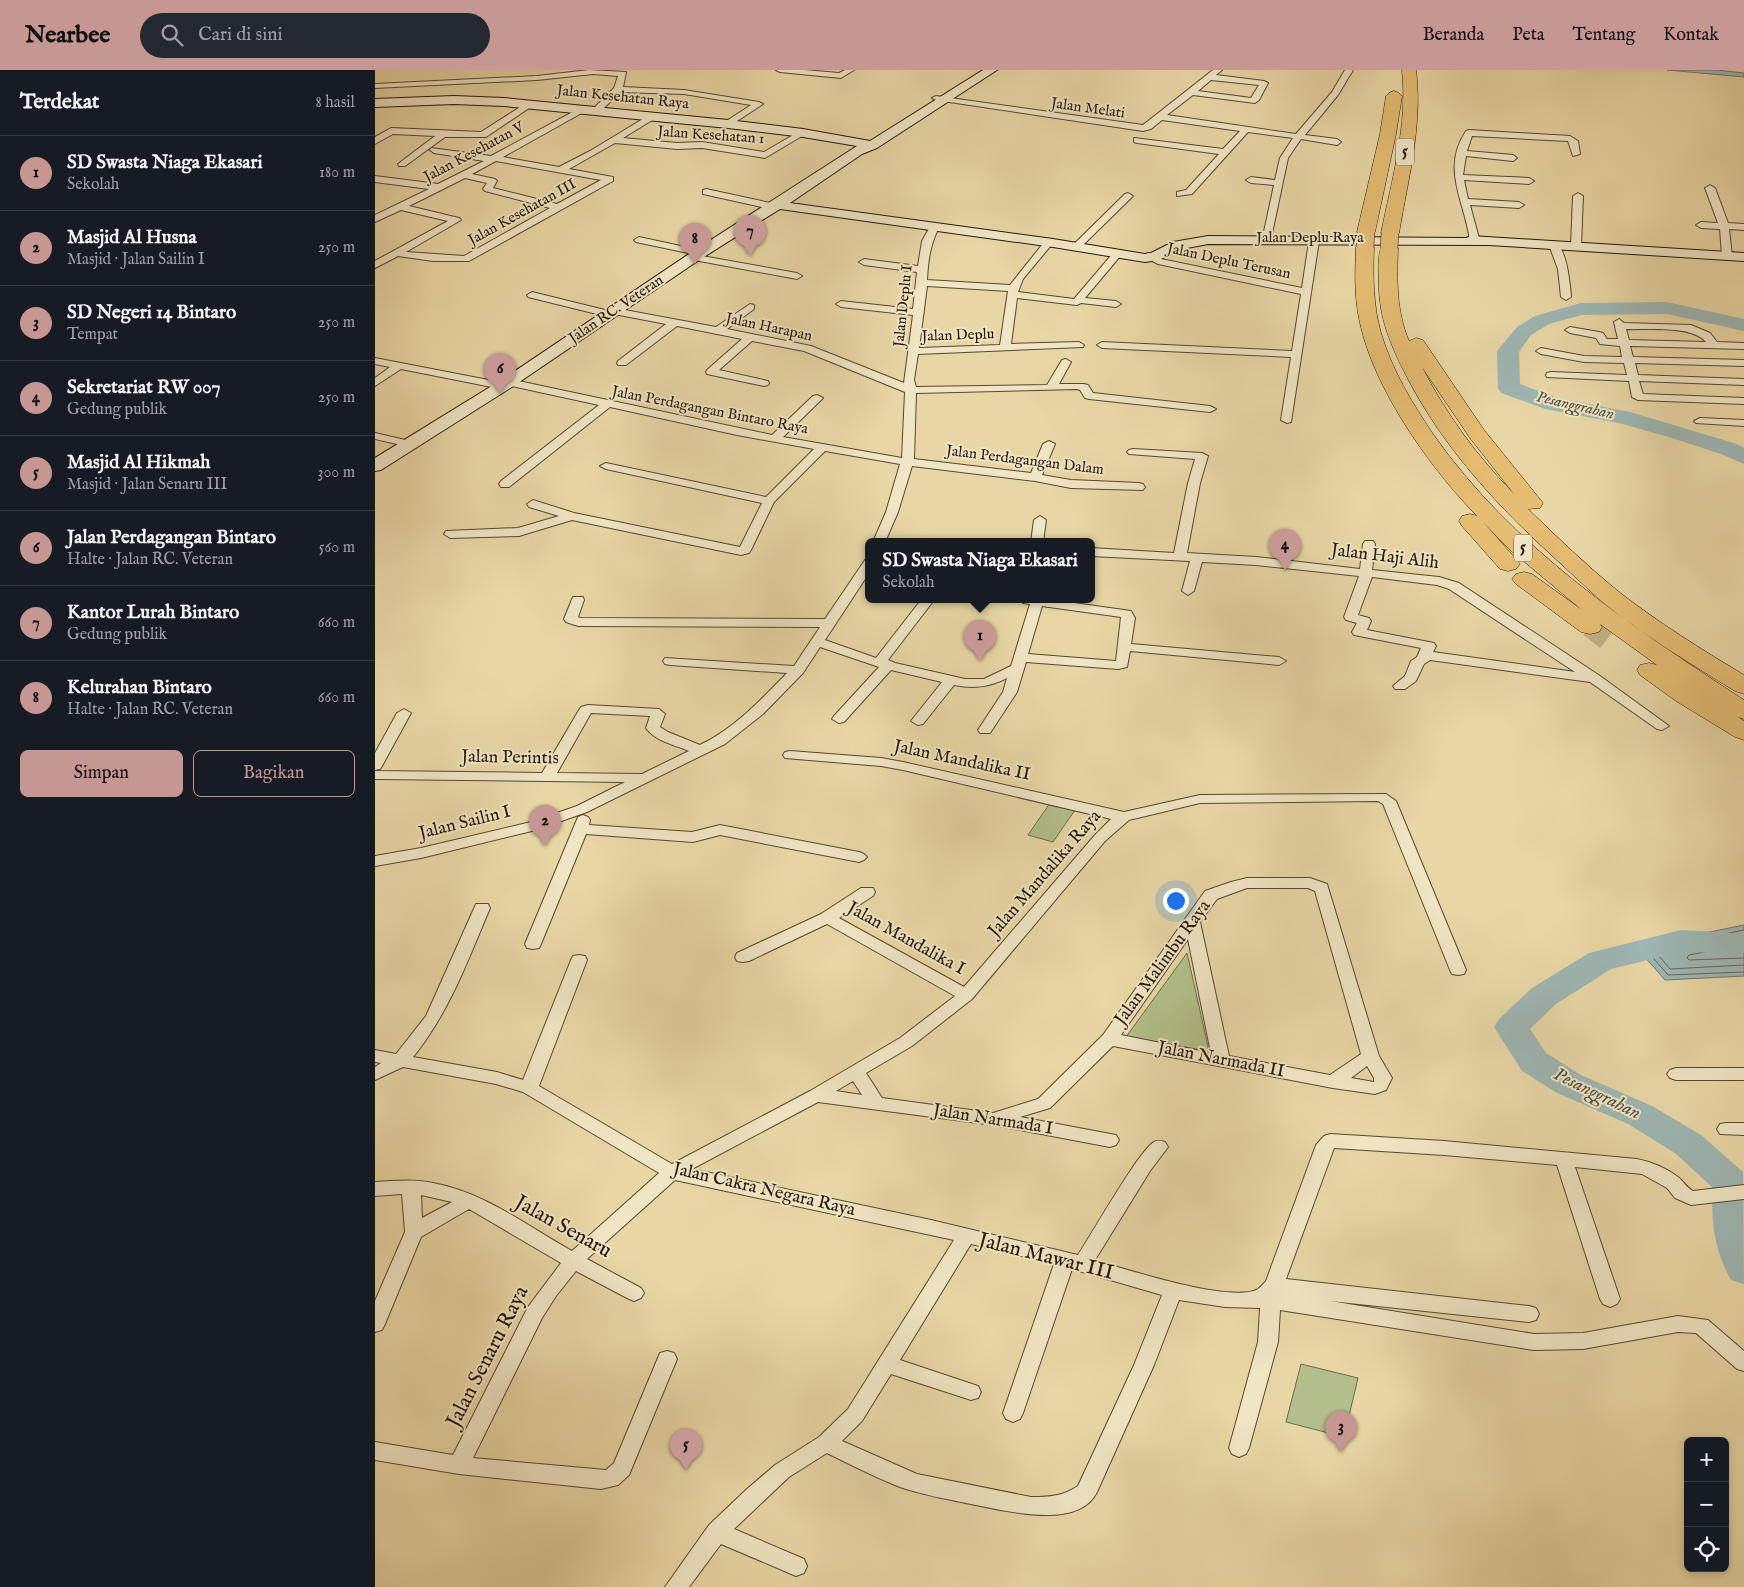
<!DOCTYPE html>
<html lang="id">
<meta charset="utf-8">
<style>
body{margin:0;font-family:"IM FELL English",serif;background:#242831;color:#f1f3f6}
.controls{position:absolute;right:15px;bottom:15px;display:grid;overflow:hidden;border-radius:8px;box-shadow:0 2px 8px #0003}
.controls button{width:45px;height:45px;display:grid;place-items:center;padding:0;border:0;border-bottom:1px solid #363941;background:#171b24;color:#f1f3f6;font:25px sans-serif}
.you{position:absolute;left:800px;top:830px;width:18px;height:18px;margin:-12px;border:4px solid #fff;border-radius:50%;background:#1a73e8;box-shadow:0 0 0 8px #1a73e833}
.badge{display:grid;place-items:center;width:32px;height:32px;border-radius:50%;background:#c59692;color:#111;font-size:16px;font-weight:700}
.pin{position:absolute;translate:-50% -41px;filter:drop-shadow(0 1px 2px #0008)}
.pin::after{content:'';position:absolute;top:26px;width:18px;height:15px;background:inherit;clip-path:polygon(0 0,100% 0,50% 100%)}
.popup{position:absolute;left:490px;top:468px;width:230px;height:65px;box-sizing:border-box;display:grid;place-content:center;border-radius:8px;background:#171b24;filter:drop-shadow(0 1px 4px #0005);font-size:16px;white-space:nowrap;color:#9ea1a6}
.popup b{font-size:19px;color:#f1f3f6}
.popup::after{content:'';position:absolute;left:50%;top:100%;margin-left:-10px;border:10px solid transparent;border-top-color:#171b24}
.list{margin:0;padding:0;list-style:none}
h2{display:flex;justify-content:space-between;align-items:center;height:65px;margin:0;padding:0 20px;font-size:21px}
h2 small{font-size:16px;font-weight:400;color:#9ea1a6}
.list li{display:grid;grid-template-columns:32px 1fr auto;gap:15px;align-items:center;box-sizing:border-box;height:75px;padding:0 20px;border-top:1px solid #363941}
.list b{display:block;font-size:19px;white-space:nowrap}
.list p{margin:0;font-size:16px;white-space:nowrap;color:#9ea1a6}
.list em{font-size:16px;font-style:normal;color:#9ea1a6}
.actions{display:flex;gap:10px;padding:15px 20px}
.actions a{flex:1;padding:11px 0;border:1px solid #c59692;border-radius:8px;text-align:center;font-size:18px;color:#c59692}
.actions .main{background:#c59692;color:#111}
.icon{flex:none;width:28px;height:28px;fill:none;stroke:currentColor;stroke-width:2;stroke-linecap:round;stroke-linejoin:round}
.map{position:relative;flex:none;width:1369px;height:1517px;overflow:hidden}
header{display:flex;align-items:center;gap:30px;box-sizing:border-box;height:70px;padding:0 25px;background:#c59692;color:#111}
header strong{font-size:24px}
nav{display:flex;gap:28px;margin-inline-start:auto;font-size:18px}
.search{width:350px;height:45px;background:#242831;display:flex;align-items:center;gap:12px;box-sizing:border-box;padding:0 18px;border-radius:28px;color:#9ea1a6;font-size:19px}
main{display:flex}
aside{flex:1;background:#171b24}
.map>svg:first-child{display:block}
.green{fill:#b2bf8a;stroke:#6c6b4a}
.water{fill:#9eb6b3;stroke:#6e766f}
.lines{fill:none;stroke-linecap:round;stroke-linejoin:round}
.shore{stroke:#62665e;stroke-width:1}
.river{fill:#9eb6b3;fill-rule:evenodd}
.highway-tunnel{stroke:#c1b186;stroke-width:21;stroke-dasharray:21 11;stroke-linecap:butt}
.street-casing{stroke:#564730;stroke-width:2}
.secondary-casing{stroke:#251709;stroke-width:2}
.highway-casing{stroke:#251709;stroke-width:1}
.street{fill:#f0e5c4;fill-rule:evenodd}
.secondary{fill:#f0e5c4;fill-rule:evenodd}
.highway{fill:#e4bc72;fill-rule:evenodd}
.highway-bridge-casing{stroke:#251709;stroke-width:18;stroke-linecap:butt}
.highway-bridge{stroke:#e4bc72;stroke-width:17}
.labels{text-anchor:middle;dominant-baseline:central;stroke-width:4;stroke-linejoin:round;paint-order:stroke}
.far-street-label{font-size:15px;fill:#251709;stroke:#f0e5c4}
.shield{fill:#f0e5c4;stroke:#625541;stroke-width:1}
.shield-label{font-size:16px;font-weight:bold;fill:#251709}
.far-water-label{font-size:16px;font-style:italic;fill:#4f4f44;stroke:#f0e5c4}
.street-label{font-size:18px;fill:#251709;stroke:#f0e5c4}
.water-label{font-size:19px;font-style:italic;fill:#4f4f44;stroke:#f0e5c4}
.near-street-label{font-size:21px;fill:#251709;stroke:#f0e5c4}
</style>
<header>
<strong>Nearbee</strong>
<div class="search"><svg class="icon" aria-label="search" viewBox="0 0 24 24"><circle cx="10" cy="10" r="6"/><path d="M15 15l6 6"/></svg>Cari di sini</div>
<nav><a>Beranda</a><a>Peta</a><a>Tentang</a><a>Kontak</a></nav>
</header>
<main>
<aside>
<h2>Terdekat<small>8 hasil</small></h2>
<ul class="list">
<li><span class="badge">1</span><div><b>SD Swasta Niaga Ekasari</b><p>Sekolah</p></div><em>180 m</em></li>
<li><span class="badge">2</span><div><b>Masjid Al Husna</b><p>Masjid · Jalan Sailin I</p></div><em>250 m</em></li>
<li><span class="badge">3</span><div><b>SD Negeri 14 Bintaro</b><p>Tempat</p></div><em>250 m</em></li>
<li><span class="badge">4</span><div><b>Sekretariat RW 007</b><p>Gedung publik</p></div><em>250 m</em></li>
<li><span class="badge">5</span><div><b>Masjid Al Hikmah</b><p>Masjid · Jalan Senaru III</p></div><em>300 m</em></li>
<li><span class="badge">6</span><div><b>Jalan Perdagangan Bintaro</b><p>Halte · Jalan RC. Veteran</p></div><em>560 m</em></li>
<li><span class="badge">7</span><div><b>Kantor Lurah Bintaro</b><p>Gedung publik</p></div><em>660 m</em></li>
<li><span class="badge">8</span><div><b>Kelurahan Bintaro</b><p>Halte · Jalan RC. Veteran</p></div><em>660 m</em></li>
</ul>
<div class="actions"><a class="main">Simpan</a><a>Bagikan</a></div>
</aside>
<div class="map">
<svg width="1369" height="1517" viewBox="0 0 1369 1517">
<rect width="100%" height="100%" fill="#e8d7a5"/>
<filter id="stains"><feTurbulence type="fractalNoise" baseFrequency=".004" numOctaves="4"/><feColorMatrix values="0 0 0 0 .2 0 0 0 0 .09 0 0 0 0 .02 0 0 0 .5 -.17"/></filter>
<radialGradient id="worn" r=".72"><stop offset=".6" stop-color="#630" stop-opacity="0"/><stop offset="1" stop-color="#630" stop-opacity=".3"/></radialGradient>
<!-- green -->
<path class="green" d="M675,733L700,740L678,772L653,765Z
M812,883L834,981L751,967Z
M926,1294L983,1308L969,1367L911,1352Z"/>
<!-- water -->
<path class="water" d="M1292,0H1341L1369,3V7Z
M1369,855V906L1290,910L1261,877Z"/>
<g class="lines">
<!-- shore -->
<path class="shore" d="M1369,860L1275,879L1273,882L1293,905L1369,902
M1369,866L1286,883L1284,886L1295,899L1369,895
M1369,874L1314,885L1312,888L1314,890L1369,888"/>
<!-- river -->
<path class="river" d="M1292,232L1369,249V261L1292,244L1207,245L1174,254L1156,265L1144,282L1145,314L1183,328L1255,342L1362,374L1369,378V394L1346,384L1297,368L1244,353L1170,339L1126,323L1123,318L1122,281L1142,257L1160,246L1206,233Z
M1306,860L1362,863L1369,861V883L1306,882L1236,899L1181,934L1155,959L1171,983L1206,1005L1277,1036L1326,1065L1368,1102L1369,1214L1356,1210C1338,1177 1337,1153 1337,1117L1300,1083L1253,1054L1182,1023L1147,1001L1119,957L1124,949L1157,918L1214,883Z"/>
<!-- highway-tunnel -->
<path class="highway-tunnel" d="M1215,557L1232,570"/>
<!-- street casing -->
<g class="street-casing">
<path id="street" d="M214,0L251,2L248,17L309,20L384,32L388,34L353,57L350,56V52L376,35L309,24L245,22L225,42H219V38L239,18L243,6L218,4L162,10L0,18V14L162,6Z
M401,0H429L464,3L470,0H479L466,8L405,2Z
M838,0H847L841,5L889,11L893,13L884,30L880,33L818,25L792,45L921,64L957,22L970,0H978L963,25L930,65L962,69L966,72L962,75L926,69L913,88L895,173L892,174L887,171L899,115L876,113L871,110L876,107L900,110L905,88L918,68L873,62L817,124L802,126V122L811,120L844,84L762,73L759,72V68L848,79L865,61L787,50L776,59L768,61L561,30L557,28L561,26L768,55ZM836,10L884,15L876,28L823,21Z
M153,32L160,34L111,67H70L30,96H24L23,94L60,66L18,64L0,74V67L16,58L106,62Z
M207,37L214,39L128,87L184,97L215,81L276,44L279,45V49L248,68L302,73L327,72L389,82L425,61L432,63L390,88L327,78L302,79L240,73L194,99L238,107V111L94,191H58L23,186L0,198V191L73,151L26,140L0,152V145L54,119L0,112V106L63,114L109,91L59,83L55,80L56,78L116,86ZM121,91L226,110L182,134L118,118L122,111L120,109L97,104ZM90,108L112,113L108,119L110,121L175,138L89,186L31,182L86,150L84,148L34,136Z
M1094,60L1195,66L1203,71L1205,84L1198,86L1193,71L1097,66L1092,81L1138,85L1142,88L1138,91L1091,86L1088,105L1154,108L1159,111L1154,114L1089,110L1093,129L1144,132L1149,135L1144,138L1095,135L1105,172L1100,175L1095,172C1091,133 1065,100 1091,61Z
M1335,115L1340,118L1353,153L1369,154V160L1354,159L1357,186L1355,188H1349L1347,186L1345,159L1326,158L1321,155L1326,152L1343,153L1330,118Z
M331,119L400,134L405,137L400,140L328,124V120Z
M753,123L758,126L756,128L704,179H698V175L750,124Z
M1203,123L1208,126L1206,176L1201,179L1196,176L1198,126Z
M559,154L564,157C555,175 553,191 552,210L635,215L670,171L673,170L678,173L648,209L643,222L699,229L739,182L742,181L747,184L710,228L741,231L746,234L741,237L706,233L702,235L642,228L636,274L704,272L709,275L708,277L543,284L539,310L541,317L672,315L687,290L691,289L696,292L684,314H709L713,315L718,323L835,336L841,339L835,342L714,329L710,328L705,320L702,319L541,323L539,389L656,403L668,374L674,371L680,374L667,405L696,410L764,413L768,414L770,417L768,420L696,418L660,411L537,396L523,442L510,472H498L511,442L525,394L450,381L399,432L376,480L374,483L366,485L197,450L144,466L75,468L69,464L71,461L143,458L184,446L154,437L152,434L158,430L199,443L365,477L387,433L231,399L225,396L231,393L391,427L439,379L362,365L235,337L134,417H126L124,414L126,411L224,335L132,315L131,318L127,319L26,299L0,316V308L15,297L0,294V288L129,313L130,310L134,309L397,365L438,326L442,325L448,328L446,330L408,367L527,388L530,322L429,281L377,271L344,300L393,311L394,313L393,315L389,316L332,304L331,302L332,300L367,269L302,256L251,295H243L242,293L243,291L291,254L239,244L234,247L153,227L152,225L157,222L234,241L239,238L341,257L375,234L379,235V239L352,259L436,276L529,313L538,245L466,237L461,234L466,231L538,239L542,202L489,195L484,192L489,189L543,196L547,171L556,155ZM552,216L633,221L625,275L544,278Z
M264,167L329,181L331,183L327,186L422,203L427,206L422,209L319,190L314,187L318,184L261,172L259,170Z
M939,168L944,171L916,352L912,353L906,350L916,287L727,278L722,275L727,272L917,281L926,224L783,194L768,186L773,183L786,189L927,218L934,171Z
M1179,172C1192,177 1195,214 1196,227L1191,230L1186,227L1183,199L1174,175Z
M1244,249L1249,253L1316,255L1335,263L1342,272L1369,273V279L1255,276L1258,287L1369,290V296L1260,293L1263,305L1369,309V315L1264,311L1268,324L1369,328V334L1263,330L1257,327L1254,311L1172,307L1171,305L1172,303L1176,302L1252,305L1249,293L1209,292L1166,284L1161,281L1166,278L1209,286L1247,287L1245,276L1225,274L1221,268L1195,263L1190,260L1195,257L1224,262L1228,263L1232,269H1243L1239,252ZM1251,259C1272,260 1317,255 1331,272L1254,270Z
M1325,348L1369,350V356L1321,353L1319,351Z
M0,363L39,372L41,374L35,377L0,369Z
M758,379L827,383L833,386L825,413L812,483L881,487L985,499L988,474L990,471H998L1000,474L997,500L1064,507L1084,513L1225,606L1294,656L1287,660L1282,659L1215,612L1055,590L1049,594L1041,611L1030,619H1020L1018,616L1030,606L1036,591L1042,587L1046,578L979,565L977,562L982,553L971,550L969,547L984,506L881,495L827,492L819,521L813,525L807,521L815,491L716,486V478L799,483L813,413L820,389L754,384L752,382L754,380ZM997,507L1062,515L1074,519L1200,602L1058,582L1061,576L1059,573L992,560L996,551L994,548L983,545Z
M665,446L671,450L668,472H656L659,450Z
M494,489V503L450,570L501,588L546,530H559L513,590L520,593L590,609H609L636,596L655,534L648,533L647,530H678L756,541L760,548L756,574L904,587L911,591L904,595L755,581L752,597L743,599L651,592L642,622L615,663H605L603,660L628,622L632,608C614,617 599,619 579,615L548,654L543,655L536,651L567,612L516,600L469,652L464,653L457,649L459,646L504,597L445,577L428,603L388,644L350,674L212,742L161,760L46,788L0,796V786L46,778L156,752L202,736L250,712L0,709V701L167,703L204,640L206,637L213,635L284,639L290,644L285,657L293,662L325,675C360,658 386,630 412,603L295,595L290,594L288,591L290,588L419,596L445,557L203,556L191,552L189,549L198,527H208L209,530L203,547L205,548L450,549L490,490ZM667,536L746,547L741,591L653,584ZM216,643L275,646L271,658C280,671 300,675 314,681L267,704L182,703Z
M29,639L36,643L7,696L5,699L0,700V683L22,643Z
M415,681L506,688L528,692L749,742L825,725L1011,724L1021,731L1091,900L1089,904L1083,905L1077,904L1075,900L1008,734L1003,731L825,733L754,750L730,771L597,929L537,976L491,1003L507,1028L618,1043L663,1029L728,965L830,821L856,812L872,808H935L952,814L1004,986L1017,1008L1011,1020L1000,1024L958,1018L738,976L675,1038L645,1047L741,1065L744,1070L741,1075L735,1077L618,1055L443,1032L317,1099L556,1150L703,1185C715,1167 765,1079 779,1072C783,1070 786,1071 790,1072L793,1077L775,1101L720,1190C750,1199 857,1234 883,1219C886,1217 889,1213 891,1211L941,1075L949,1066L955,1064L1069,1071L1262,1089C1277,1092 1291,1098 1303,1107C1309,1112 1311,1117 1318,1121L1369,1115V1129L1316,1135L1300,1128L1292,1118L1267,1104L1200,1097L1245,1229L1242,1234L1235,1237L1228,1234L1225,1229L1182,1095L1069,1085L959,1078L911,1209L1154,1236L1161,1238L1164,1244L1161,1250L1154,1252L955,1231L1159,1264L1208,1263L1303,1246L1333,1250L1369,1281V1301L1362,1299L1321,1263L1303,1262L1208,1279L1159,1280L905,1240L903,1272L874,1378L871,1384L864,1387L857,1384L854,1378L883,1272L885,1238L850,1237L804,1230L779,1295L722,1422C703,1461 628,1440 596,1434C572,1429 548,1425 525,1417C500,1407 476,1395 452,1383L414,1407L359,1459L429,1489L432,1496L429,1503L421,1506L346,1474L314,1517H290L334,1455L372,1419L400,1395L444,1367L473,1339L579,1170L300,1110L212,1189L266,1218L269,1223L266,1228L259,1231L252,1228L201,1201L181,1226L167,1248L98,1388L231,1400L239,1393L285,1283L292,1281L299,1283L302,1289L254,1405L243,1415L226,1419L84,1404L0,1390V1372L78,1385L153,1237L186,1193L94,1139L46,1167L10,1254L7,1260L0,1262V1231L30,1162L27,1124L0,1126V1112C19,1111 39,1109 58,1113C109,1122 152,1156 197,1181L284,1103L148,1022L121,1014L28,997L0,1010V997L6,993L0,992V980L21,984L51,946L101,834H113L115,838C93,890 74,943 38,987L122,1002L148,1010L196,890L198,886L204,885L210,886L212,890L164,1016L297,1094L435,1021L525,968L580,926L452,854L374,891L368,892L362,891L360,887L362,883L446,844L486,818H498L500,822L498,826L464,848L589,917L720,765L736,749L528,700L506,696L410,688L408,685L410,682ZM872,818H933L940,821L986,984L955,1005L854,986L825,852L842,829ZM813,869L836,983L746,965ZM992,996L999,1008V1012L976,1008ZM478,1011L487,1025L461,1021ZM46,1125L77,1132L47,1148ZM596,1174L679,1194L628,1343L631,1349L638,1352L645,1349L648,1343L697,1199L787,1225L759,1295L703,1416C688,1426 675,1427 656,1427L542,1404L467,1371L487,1351L516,1304L596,1330L603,1328L606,1322L603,1316L525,1290Z
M208,745L213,747L215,750L214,755L317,762L345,755L484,782L489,784L492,787L489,790L484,792L345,765L318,772L211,764L166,874L164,878L158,879L152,878L150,874L198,759L203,747Z
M1301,998H1369V1010H1301L1295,1008L1292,1004L1295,1000Z
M1351,1053H1369V1065L1345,1064L1342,1059L1345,1054Z"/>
</g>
<!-- secondary casing -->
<g class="secondary-casing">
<path id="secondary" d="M608,0H622L502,78L487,84L415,133L678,169L770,184L776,183L798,172L833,166L1091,168L1096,166L1369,183V191L1114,175L833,174L807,179L784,190L770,192L678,177L405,139L324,190L140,315L6,400L0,401V388L128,309L314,184L482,76L428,67L353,58L129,36L79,34L0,37V29L79,26L129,28L353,50L428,59L495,71Z"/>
</g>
<!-- highway casing -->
<g class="highway-casing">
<path id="highway" d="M1027,0H1041C1048,55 1033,109 1024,163L1021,167L1015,168L1009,167L1006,163C1017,109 1033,55 1027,0Z
M1019,21L1024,23L1027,26L1021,64L1000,162L997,166L991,167L985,166L982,162L1005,64L1011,26L1014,23Z
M990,172L996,173L999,177C998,206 998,235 1006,263C1017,300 1037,333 1058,364C1137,477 1254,555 1369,630V649L1363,647L1369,651V670L1360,667L1301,631L1265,605L1262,600L1265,595L1274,593L1282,595L1225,554L1227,557L1224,562L1215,564L1206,562L1141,514L1137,509L1141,504L1149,502L1157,504L1207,540L1134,479L1108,452L1141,489L1145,494L1141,499L1133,501L1125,499L1087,456L1084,451L1087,446L1095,444L1102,446C1055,398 999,319 985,253C979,228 980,202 981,177L984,173Z
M1014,173L1020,174L1023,178C1022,210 1021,240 1034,271L1041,268L1048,270L1109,360L1168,433L1165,438L1153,439C1182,467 1212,496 1244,522C1284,553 1326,579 1369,605V624L1360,621C1314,593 1267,564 1225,530C1207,514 1190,497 1172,481C1118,431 1069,377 1034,311C1019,282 1005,253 1004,219C1004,207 1001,184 1008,174ZM1047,297L1095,368L1139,424C1102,386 1071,344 1047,297Z"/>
</g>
<!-- street -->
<use href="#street" class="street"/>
<!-- secondary -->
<use href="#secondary" class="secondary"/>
<!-- highway -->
<use href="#highway" class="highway"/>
<!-- highway-bridge casing -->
<g class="highway-bridge-casing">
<path id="highway-bridge" d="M990,177L991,162
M1014,178L1015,163"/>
</g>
<!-- highway-bridge -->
<use href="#highway-bridge" class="highway-bridge"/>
</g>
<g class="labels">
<!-- far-street labels -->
<g class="far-street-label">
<text transform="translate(248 27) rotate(6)">Jalan Kesehatan Raya</text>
<text transform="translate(713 38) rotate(8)">Jalan Melati</text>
<text transform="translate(336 65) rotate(4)">Jalan Kesehatan 1</text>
<text transform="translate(99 82) rotate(-28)">Jalan Kesehatan V</text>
<text transform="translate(147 142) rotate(-29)">Jalan Kesehatan III</text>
<text x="935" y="167">Jalan Deplu Raya</text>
<text transform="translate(854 191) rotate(12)">Jalan Deplu Terusan</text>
<text transform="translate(528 236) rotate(-84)">Jalan Deplu I</text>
<text transform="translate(241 239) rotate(-34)">Jalan RC. Veteran</text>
<text transform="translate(394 257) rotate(12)">Jalan Harapan</text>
<text transform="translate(583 265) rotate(-2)">Jalan Deplu</text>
<text transform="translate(335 340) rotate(11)">Jalan Perdagangan Bintaro Raya</text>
<text transform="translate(650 390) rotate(7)">Jalan Perdagangan Dalam</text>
</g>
<!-- shield labels -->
<g class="shield">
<rect x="1021" y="68.5" width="18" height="27" rx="4"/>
<rect x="1139" y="464.5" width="18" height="27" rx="4"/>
</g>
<g class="shield-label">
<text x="1030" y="82">5</text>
<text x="1148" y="478">5</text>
</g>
<!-- far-water labels -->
<g class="far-water-label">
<text transform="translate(1200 336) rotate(13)">Pesanggrahan</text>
</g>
<!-- street labels -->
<g class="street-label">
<text transform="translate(1010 487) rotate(7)">Jalan Haji Alih</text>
<text transform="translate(135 688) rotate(1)">Jalan Perintis</text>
<text transform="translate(587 691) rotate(12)">Jalan Mandalika II</text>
<text transform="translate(90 753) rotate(-14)">Jalan Sailin I</text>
<text transform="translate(670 804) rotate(-49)">Jalan Mandalika Raya</text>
<text transform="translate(531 869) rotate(29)">Jalan Mandalika I</text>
<text transform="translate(788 893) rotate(-54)">Jalan Malimbu Raya</text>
<text transform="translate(846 990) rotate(11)">Jalan Narmada II</text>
<text transform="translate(618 1050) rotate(9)">Jalan Narmada I</text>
<text transform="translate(389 1120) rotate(13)">Jalan Cakra Negara Raya</text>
</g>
<!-- water labels -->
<g class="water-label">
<text transform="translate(1222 1024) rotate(26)">Pesanggrahan</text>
</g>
<!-- near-street labels -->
<g class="near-street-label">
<text transform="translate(188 1157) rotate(29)">Jalan Senaru</text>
<text transform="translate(671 1187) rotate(14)">Jalan Mawar III</text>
<text transform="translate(113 1287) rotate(-63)">Jalan Senaru Raya</text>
</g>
</g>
<rect width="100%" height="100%" filter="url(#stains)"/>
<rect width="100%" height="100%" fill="url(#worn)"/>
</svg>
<div class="controls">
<button>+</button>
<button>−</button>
<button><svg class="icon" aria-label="locate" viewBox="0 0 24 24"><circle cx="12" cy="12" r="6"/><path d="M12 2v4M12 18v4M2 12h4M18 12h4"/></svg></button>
</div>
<div class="you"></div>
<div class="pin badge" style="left:605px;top:591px">1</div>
<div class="popup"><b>SD Swasta Niaga Ekasari</b>Sekolah</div>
<div class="pin badge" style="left:170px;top:776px">2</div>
<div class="pin badge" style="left:966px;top:1382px">3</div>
<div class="pin badge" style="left:910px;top:500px">4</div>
<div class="pin badge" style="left:311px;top:1400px">5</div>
<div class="pin badge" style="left:125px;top:324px">6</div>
<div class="pin badge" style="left:375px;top:186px">7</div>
<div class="pin badge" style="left:320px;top:194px">8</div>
</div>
</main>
